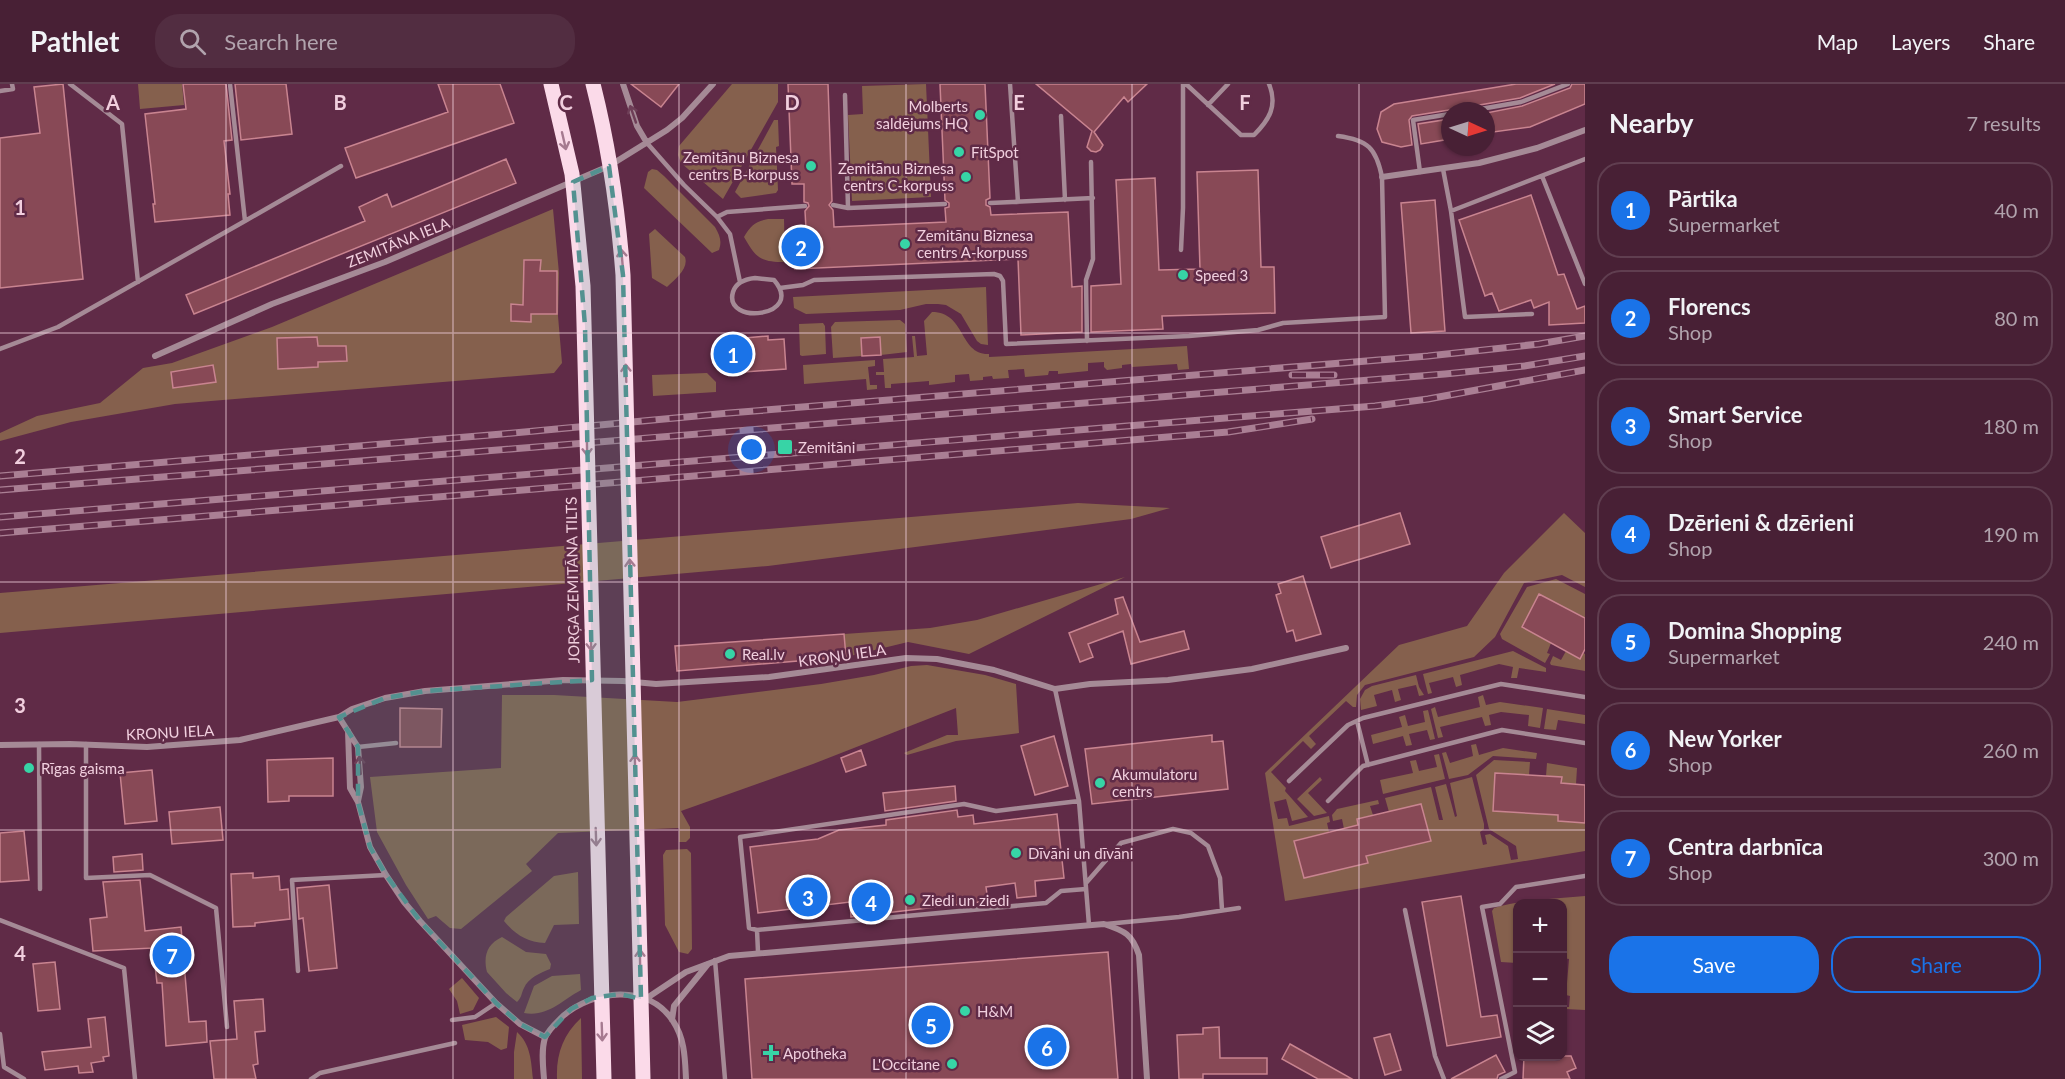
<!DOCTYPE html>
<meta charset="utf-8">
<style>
body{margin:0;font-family:Lato,sans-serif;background:#522d41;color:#f1f3f6}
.controls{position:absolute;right:18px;bottom:18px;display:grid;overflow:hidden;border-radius:12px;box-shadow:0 2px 4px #0004}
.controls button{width:54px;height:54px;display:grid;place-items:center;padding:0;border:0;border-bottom:2px solid #603e50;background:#482035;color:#f1f3f6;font:30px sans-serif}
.compass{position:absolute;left:1441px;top:18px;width:54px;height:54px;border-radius:50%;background:#482035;box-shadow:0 2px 4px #0004;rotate:94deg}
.you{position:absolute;left:752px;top:366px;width:21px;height:21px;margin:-15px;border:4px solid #fff;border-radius:50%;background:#1a73e8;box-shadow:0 0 0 9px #1a73e833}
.badge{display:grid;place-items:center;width:39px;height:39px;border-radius:50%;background:#1a73e8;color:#fff;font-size:20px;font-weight:700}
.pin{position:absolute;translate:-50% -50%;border:3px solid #fff;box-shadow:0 2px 6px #0006}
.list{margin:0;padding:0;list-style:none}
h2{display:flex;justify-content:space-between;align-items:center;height:78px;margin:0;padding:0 24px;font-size:26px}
h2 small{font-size:20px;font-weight:400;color:#b1a3ad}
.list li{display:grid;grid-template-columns:39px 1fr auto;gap:18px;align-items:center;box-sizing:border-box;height:96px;margin:0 12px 12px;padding:0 12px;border:2px solid #603e50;border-radius:24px}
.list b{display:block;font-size:22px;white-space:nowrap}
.list p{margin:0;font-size:20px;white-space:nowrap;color:#b1a3ad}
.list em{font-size:20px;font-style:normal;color:#b1a3ad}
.actions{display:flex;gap:12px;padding:18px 24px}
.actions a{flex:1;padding:14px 0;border:2px solid #1a73e8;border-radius:24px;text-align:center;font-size:21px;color:#1a73e8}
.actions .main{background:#1a73e8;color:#fff}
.icon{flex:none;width:33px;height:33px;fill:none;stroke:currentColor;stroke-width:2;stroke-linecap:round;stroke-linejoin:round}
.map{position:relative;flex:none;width:1585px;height:995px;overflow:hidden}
header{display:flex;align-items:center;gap:36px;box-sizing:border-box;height:84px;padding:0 30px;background:#482035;border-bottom:2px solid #603e50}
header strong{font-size:28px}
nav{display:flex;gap:33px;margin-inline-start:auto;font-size:21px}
.search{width:420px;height:54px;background:#522d41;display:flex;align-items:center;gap:15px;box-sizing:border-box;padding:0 21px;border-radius:24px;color:#b1a3ad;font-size:22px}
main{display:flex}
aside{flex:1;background:#482035}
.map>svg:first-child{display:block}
.green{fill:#85604d}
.building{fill:#884956;stroke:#c98490;stroke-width:1.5}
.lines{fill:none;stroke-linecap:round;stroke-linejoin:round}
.lane{stroke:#a58a96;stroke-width:4.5}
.street{stroke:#a58a96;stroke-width:6}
.rail-casing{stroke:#aa7f94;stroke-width:7}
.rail{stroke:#602b47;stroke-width:4.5;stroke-dasharray:14;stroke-linecap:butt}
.primary-bridge{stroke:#fbdae9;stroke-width:15}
.oneway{stroke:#6e3e57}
.oneway2{stroke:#a67a90}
.marked{fill:#539190;fill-opacity:0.2;stroke:#539190;stroke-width:4.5;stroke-dasharray:12 8;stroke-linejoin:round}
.grid{fill:none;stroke:#f1cfde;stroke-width:1.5;stroke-opacity:0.55}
.poi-dot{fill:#37d4a6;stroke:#602b47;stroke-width:2}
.labels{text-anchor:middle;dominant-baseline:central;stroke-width:5;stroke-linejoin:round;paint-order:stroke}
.poi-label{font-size:15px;fill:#f1cfde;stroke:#602b47;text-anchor:start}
.street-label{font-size:15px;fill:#f1cfde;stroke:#602b47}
.grid-label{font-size:20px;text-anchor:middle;font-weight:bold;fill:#f1cfde;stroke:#602b47;stroke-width:5;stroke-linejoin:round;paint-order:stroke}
</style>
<header>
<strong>Pathlet</strong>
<div class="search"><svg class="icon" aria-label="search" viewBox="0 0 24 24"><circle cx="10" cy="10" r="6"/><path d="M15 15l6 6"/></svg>Search here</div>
<nav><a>Map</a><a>Layers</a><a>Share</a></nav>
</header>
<main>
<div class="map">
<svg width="1585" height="995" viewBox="0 0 1585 995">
<rect width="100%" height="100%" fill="#602b47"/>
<!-- green -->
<path class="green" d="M138,0H182L184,21L140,25Z
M732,0H778V18L723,115L681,79L678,71L679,62Z
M926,0L931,113L852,117L848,31L863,30L862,2Z
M774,36H778L779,62L776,63L778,106L776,109L741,114L735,108Z
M652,85L657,86L664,92L715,143C720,152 722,157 719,166L712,169L644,104L648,88Z
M553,125L559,189L558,232L562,279L554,289L175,320L71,338L0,357V349L37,332L100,319L143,284L172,279L272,243Z
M768,135H784L785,178C760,178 756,174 744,153C751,141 755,138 768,135Z
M655,145L685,173C689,185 675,195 667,203L652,194L649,150Z
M986,203L988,261L981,260L977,257L961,230L946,221L938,220H926L900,226L806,230L794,224L793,213Z
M932,228C966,228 959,271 989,270V273L1187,262L1189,285L1178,286L1177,280L1132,283L1131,280L1122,281V284L1107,286L1104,283V278L1088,279V287L1058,290V287H1049L1048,291L1025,293L1024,285L1008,286L1009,294L993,295L992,292L983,293V296L970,297L969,290L955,291V298L929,301V297L891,300V304H885L884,291H876V288H884L883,275L914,273L912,252H915L917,272L927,271L924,237Z
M900,236L905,240L907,268L881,271L880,253L861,254L862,272L833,274L831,243L835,238Z
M823,239L825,242L826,270L802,272L800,271L799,240Z
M875,276V282L868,283L870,301H877V305L867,306L866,295L804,300L803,281Z
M707,289L716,298V308L653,312L652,291Z
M1078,419L1170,424L1131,435L768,482L0,549V509Z
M1564,429L1585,449V503L1562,491L1524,499L1495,553L1474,573L1365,601L1357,611L1356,623H1353L1346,617L1309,652L1316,660L1311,665L1303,657L1271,688L1286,704L1285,707L1308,733L1292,737L1286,715L1274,718L1278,735L1287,734L1289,742L1329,732L1330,738L1327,739L1329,748L1294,757L1304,794L1367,779L1366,772L1431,757L1421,720L1389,728L1385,714L1431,703L1439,736H1443L1435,703L1446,700L1455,733L1457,732L1450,699L1472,693L1484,740V745L1480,748L1483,761L1487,760L1485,751L1490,750L1508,762L1511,776L1518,775L1516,762L1489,745L1476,691L1494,676L1530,678L1529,691L1496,689L1493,727L1558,731V737L1585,739V767L1285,817L1265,689L1399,561L1467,542L1504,489Z
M1125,493L969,570L908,558L846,573L844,550L930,544L977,536Z
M1556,495L1585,510V534L1539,510L1522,543L1551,559L1547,569L1550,570L1545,579L1502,555L1500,550L1527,503Z
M1513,567L1546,584V588L1519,584L1517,594H1511L1513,583L1499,580L1460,591L1462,601L1456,603L1453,593L1429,599L1432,609L1428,610L1423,590Z
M1566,567L1579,575L1583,569L1585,570V587L1551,581L1550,579L1553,572L1561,576Z
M927,581L985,591L1016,600L1019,649L956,657L907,671L904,669L947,651H958L956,624L813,680L681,727L690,743V754L686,758H679V744L558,749L526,780L532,787L461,845L450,844L436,832L428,835L406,801L377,748L370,693L501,684L502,611H554L677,618L821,600L874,591L911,582Z
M1416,591L1419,603L1424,611L1419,612L1416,601L1398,605L1401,616L1395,618L1392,606L1374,611L1377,622L1361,626L1360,615L1365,606L1372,602Z
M1483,611L1486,621L1500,618L1543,624L1540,644L1528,642L1529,631L1501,628L1489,631L1491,641L1485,642L1482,633L1440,643L1443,653L1438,654L1431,625L1435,623L1438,633L1480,623L1478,613Z
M1547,625L1585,631V640L1558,636L1556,646L1544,645Z
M1428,626L1435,655L1430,656L1427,646L1409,650L1412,661L1406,662L1403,652L1373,660L1371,651L1402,643L1399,633L1405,631L1408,642L1425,638L1423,627Z
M1476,660L1479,671L1503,664L1537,669L1536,675L1493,672L1468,691L1449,695L1442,669L1446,668L1450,679L1473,672L1471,661Z
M1439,670L1445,695L1383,710L1380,696L1413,689L1410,677L1416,676L1419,687L1437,683L1434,671Z
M1547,679L1577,684L1576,700L1561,699V693L1546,692Z
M1320,693L1322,696L1308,709L1327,729L1314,732L1297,715Z
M1378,716L1379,720L1370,722L1373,731L1357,735L1358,741L1344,745L1342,735L1333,737L1332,731L1337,725Z
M687,765L691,769L692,865L688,870L679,868L665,841L663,771L666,766Z
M578,788L579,840L554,841L545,859C527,858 516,851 504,837L506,833L554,792Z
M1585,812V926L1565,925L1566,923H1569L1570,912L1566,911L1569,875L1563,874L1562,820H1518L1517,879L1501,878L1492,827L1494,824C1523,815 1555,815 1585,812Z
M502,853L526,868L546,870L551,880L550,885C540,889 528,894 524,904C521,910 522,913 517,918L506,909L487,888C483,872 487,860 502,853Z
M580,890L581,906C561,917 548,933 524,929L534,902L552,892Z
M462,894L479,914L473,926L460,930L457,917L449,905Z
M496,933L509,943L507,964L501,966L488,958L465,956L462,941Z
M581,934L582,995H557C556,970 563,951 581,934Z
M517,948C531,961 531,977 533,995H514V968Z"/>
<!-- building -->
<path class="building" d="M63,0L83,195L0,204V54L40,49L34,3Z
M183,0H226L232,56L224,57L230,110H228L230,131L155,138L153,120H155L145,30L186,25Z
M235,0H286L292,50L241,56Z
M438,0H500L514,39L356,94L345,64L448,28Z
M631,0H679L661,23Z
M788,0H828L832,117L829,121L833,126L834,143L946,138L945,124L949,123V119L945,116L940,0H985L990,114L986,116V121L990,123L991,131L1068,128L1072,203L1082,202V248L1021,251L1018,175L795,185L793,145H806L805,127L809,122L808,119L804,118V100H792Z
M1036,0H1147L1128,18L1124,13L1094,48L1103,61L1100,66L1096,68L1091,67L1087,63L1092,47Z
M1516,0H1555L1520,14L1468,23L1465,27L1449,26L1412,32L1409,36L1412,61L1401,63L1382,58L1377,45L1381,28L1394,20Z
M1572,0H1585V20L1530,43L1486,49V29L1522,22L1570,4Z
M1450,35V55L1421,60L1418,40Z
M506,75L516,99L194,230L186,211L365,137L359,123L387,110L392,123Z
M1258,86L1261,183H1274L1275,229L1162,232L1163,245L1091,248V202L1121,200L1116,96L1155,94L1159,186L1200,185L1197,88Z
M1531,111L1558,191L1564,190L1577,225L1585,222V239L1549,241V218L1534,224L1531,216L1499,227L1492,209L1485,212L1459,136Z
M1435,116L1445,247L1411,249L1401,119Z
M524,176H541L540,187H557V230H531V238L511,237V220L523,221Z
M768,252V256L784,255L786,285L731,289L729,258L744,257L745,254Z
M317,253L318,262H346L347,277L318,278V283L278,285L277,254Z
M880,253L881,271L862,272L861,254Z
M213,281L216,298L173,304L171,288Z
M1400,429L1410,460L1331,484L1321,453Z
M1303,492L1321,550L1296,557L1293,546L1287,548L1276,511L1281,509L1278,500Z
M1539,510L1585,534V565L1580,575L1522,543Z
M1123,513L1140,558L1184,547L1189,565L1131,580L1123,547L1088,560L1093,573L1080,578L1069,549L1118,530L1115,515Z
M844,550L846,573L677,587L675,562Z
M400,624L442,625L441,663H400Z
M1212,651V658L1223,657L1228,705L1092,720L1085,665Z
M1054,652L1068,702L1035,711L1021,662Z
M861,666L866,681L846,688L841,674Z
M333,674V712H289V717L268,718L267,676Z
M152,686L157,737L125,740L120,689Z
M1495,689L1562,693L1561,699L1585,701V739L1558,737V731L1493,727Z
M955,702L956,717L885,727L883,709Z
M1421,720L1431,757L1366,772L1368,779L1304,794L1294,757L1358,741L1357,735Z
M220,723L223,756L172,760L169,728Z
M957,726L958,733L973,731L974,740L1057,730L1064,794L1035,797L1036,812L1017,814L1015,799L986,803L988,817L851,833L850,818L758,829L750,763L818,755L839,746L886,741V736Z
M24,747L29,796L0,798V749Z
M142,770L143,786L114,788L113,773Z
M253,789V794L279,792L280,806L288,805L290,835L255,839V842L233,843L231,790Z
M140,796L145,847L181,843L189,938L206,937L207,958L166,962L162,899H157L153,864L93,867L90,835L107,833L103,798Z
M329,801L337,884L309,887L303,834L299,835L297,804Z
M1461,812L1481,933L1497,931L1501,953L1447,962L1422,818Z
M1108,868L1118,995H752L745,895Z
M55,878L60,925L38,927L33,880Z
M263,915L265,947L255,948L258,980L253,981L256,995H214L210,957L237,955L234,917Z
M105,933L109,972L103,973L104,977L91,979L93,988L79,989L78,982L45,986L42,968L91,963L88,935Z
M1219,943L1220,974H1267V990H1203V995H1179L1177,951L1203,950V944Z
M1390,950L1401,986L1385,991L1374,954Z
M1290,960L1352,995H1318L1282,975Z
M1496,971L1505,988L1498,991L1497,995H1451Z
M1524,972H1571L1576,984L1567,988L1570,995H1523Z"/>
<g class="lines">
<!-- lane -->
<path class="lane" d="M70,0L122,40L138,198
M1010,0L1018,118
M1186,0L1241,51H1254C1269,36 1278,22 1269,0
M0,7L13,5L12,0
M845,11L848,124
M1208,21L1228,0
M1469,27L1521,18L1568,0
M1061,32L1065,116
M647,59L684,101L717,133L730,150L740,198
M1443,85L1451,127L1465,233L1532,230
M1420,88L1413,36L1450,30
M1542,92L1585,200
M990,119L1093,114
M833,121L848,124L945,120
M1451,127L1585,75
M717,133L727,128L805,122
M245,137L341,82
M1181,166L1183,124V0
M755,194L774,196C806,233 723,242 733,208C736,198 746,195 755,194Z
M780,204L803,201L814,196L994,190L1000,192L1003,197L1006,260L1189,252L1258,246L1283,239L1385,233L1382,93C1376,64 1368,56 1338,52
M1087,257L1086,196L1093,175L1091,78
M0,265L58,243L245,137L230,0
M1055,605L1079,717L1089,841
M1357,637L1368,681
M39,660L40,805
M86,660V794L150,791L216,824L227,943
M358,663L396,659
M1289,697L1348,641L1363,634L1501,600L1585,613
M1328,717L1363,682L1502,646L1585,659
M1086,799L1121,759L1173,745L1191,749L1208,762L1220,794L1222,826
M1405,826L1435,972L1444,995
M0,836L124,884L135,995
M1106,840L1179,833L1239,824
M757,846L749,844L740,753L964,720L996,727L1079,717
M758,868L757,846L1046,819L1061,807L1086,805
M715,876L725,995
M298,887L292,796L386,791
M452,936L475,933L496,919
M0,950L4,983L24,995
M311,995L320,989L455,959
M1501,995L1515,988L1482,823L1500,820L1516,803L1585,792"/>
<!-- street -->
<path class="street" d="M623,0L637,42L647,59
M1382,93L1479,79L1537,64L1585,46
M155,272L272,220L385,178L609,82L667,46L682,34L713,0
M339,633L358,663L361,703L358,717
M348,647L350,704L358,718L370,763L386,791L404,818L420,837L496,919L520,940L545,953
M0,661L70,660L147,663L240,656L339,633L352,625L385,614L425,607L563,596L623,597L656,600L769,593L906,574L937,575L994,586L1055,605L1090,600L1168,596L1252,585L1346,564
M644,916L686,888L729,872L1104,840C1125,847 1132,850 1139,871L1147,995
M672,936L674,922L708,880
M544,995C543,982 541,966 545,954C548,946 557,938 563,932C593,906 648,899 673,937C685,955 685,975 686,995"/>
<!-- rail casing -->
<g class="rail-casing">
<path id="rail" d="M1292,291H1334
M0,392L502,350L729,329L1428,272L1539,260L1585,252
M0,406L1445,290L1524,282L1585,272
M0,433L1375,322L1428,315L1585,286
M0,449L1228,348L1312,335"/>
</g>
<!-- rail -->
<use href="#rail" class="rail"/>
<!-- primary-bridge -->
<path class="primary-bridge" d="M551,0L572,90L583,202L604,995
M593,0C609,63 618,126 623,191L643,995"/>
</g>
<!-- one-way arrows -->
<defs><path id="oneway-shaft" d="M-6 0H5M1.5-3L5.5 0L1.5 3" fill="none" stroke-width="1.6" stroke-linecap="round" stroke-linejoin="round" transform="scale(1.5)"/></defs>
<g class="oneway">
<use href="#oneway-shaft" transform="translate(633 30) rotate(-109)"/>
<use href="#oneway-shaft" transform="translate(360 681) rotate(-94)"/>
</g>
<g class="oneway2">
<use href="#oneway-shaft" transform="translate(564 57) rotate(77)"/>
<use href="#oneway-shaft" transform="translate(622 174) rotate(-95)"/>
<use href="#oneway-shaft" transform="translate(626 289) rotate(-92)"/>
<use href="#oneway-shaft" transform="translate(587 363) rotate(89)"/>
<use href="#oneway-shaft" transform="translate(630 484) rotate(-92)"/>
<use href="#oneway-shaft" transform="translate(591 558) rotate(89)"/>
<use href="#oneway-shaft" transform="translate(635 679) rotate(-91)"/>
<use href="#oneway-shaft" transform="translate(596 753) rotate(88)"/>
<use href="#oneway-shaft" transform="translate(640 874) rotate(-91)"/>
<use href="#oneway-shaft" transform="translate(602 948) rotate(88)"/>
</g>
<!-- marked area -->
<path class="marked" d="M609,82L623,191L641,915L620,910L592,914L571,925L545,953L520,940L496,919L420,837L386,791L370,763L358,718V663L339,633L385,614L425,607L592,596L585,242L573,98Z"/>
<!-- grid -->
<path class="grid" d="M226,0V995M453,0V995M679,0V995M906,0V995M1132,0V995M1359,0V995M0,249H1585M0,498H1585M0,746H1585"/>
<!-- markers -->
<g class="poi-dot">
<circle cx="980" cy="31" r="6"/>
<circle cx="959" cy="68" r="6"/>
<circle cx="811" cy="82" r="6"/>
<circle cx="966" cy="93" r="6"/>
<circle cx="905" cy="160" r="6"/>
<circle cx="1183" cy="191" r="6"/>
<rect x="777" y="355" width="16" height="16" rx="3"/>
<circle cx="730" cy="570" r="6"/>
<circle cx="29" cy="684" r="6"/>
<circle cx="1100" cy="699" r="6"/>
<circle cx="1016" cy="769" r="6"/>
<circle cx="910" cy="816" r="6"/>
<circle cx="965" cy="927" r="6"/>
<path d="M768 960h6v6h6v6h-6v6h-6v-6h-6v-6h6z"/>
<circle cx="952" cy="980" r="6"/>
</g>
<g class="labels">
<!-- poi labels -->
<g class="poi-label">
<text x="968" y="22" text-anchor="end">Molberts<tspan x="968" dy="17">saldējums HQ</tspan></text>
<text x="971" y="68">FitSpot</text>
<text x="799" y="73" text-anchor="end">Zemitānu Biznesa<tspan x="799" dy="17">centrs B-korpuss</tspan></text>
<text x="954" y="84" text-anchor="end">Zemitānu Biznesa<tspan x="954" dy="17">centrs C-korpuss</tspan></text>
<text x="917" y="151">Zemitānu Biznesa<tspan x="917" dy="17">centrs A-korpuss</tspan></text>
<text x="1195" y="191">Speed 3</text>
<text x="798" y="363">Zemitāni</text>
<text x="742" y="570">Real.lv</text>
<text x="41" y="684">Rīgas gaisma</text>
<text x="1112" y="690">Akumulatoru<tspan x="1112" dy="17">centrs</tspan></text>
<text x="1028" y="769">Dīvāni un dīvāni</text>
<text x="922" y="816">Ziedi un ziedi</text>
<text x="977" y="927">H&amp;M</text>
<text x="783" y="969">Apotheka</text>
<text x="940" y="980" text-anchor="end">L'Occitane</text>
</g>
<!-- street labels -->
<g class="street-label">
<text transform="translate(398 158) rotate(-22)">ZEMITĀNA IELA</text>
<text transform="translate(572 496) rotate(-91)">JORĢA ZEMITĀNA TILTS</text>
<text transform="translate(842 571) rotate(-8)">KROŅU IELA</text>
<text transform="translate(170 648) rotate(-3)">KROŅU IELA</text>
</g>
</g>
<g class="grid-label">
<text x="113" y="26">A</text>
<text x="340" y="26">B</text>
<text x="566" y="26">C</text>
<text x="792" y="26">D</text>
<text x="1019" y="26">E</text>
<text x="1245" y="26">F</text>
<text x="20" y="131">1</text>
<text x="20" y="380">2</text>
<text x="20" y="629">3</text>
<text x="20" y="877">4</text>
</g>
</svg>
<div class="controls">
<button>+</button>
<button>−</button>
<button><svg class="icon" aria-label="layers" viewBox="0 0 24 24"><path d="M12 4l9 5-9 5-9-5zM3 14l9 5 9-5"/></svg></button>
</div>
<svg class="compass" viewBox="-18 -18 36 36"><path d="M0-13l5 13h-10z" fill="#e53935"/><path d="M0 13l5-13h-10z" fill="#b1a3ad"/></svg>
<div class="you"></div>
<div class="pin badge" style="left:733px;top:270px">1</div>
<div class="pin badge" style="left:801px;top:163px">2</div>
<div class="pin badge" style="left:808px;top:813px">3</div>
<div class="pin badge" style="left:871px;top:818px">4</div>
<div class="pin badge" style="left:931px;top:941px">5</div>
<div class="pin badge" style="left:1047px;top:963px">6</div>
<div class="pin badge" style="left:172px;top:871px">7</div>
</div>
<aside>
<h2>Nearby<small>7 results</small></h2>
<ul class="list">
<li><span class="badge">1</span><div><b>Pārtika</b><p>Supermarket</p></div><em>40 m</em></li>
<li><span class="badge">2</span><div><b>Florencs</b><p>Shop</p></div><em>80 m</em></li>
<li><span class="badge">3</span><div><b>Smart Service</b><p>Shop</p></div><em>180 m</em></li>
<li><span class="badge">4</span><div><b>Dzērieni &amp; dzērieni</b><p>Shop</p></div><em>190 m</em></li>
<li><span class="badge">5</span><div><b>Domina Shopping</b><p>Supermarket</p></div><em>240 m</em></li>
<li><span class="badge">6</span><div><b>New Yorker</b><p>Shop</p></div><em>260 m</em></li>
<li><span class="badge">7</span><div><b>Centra darbnīca</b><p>Shop</p></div><em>300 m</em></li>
</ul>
<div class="actions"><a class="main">Save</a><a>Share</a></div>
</aside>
</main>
